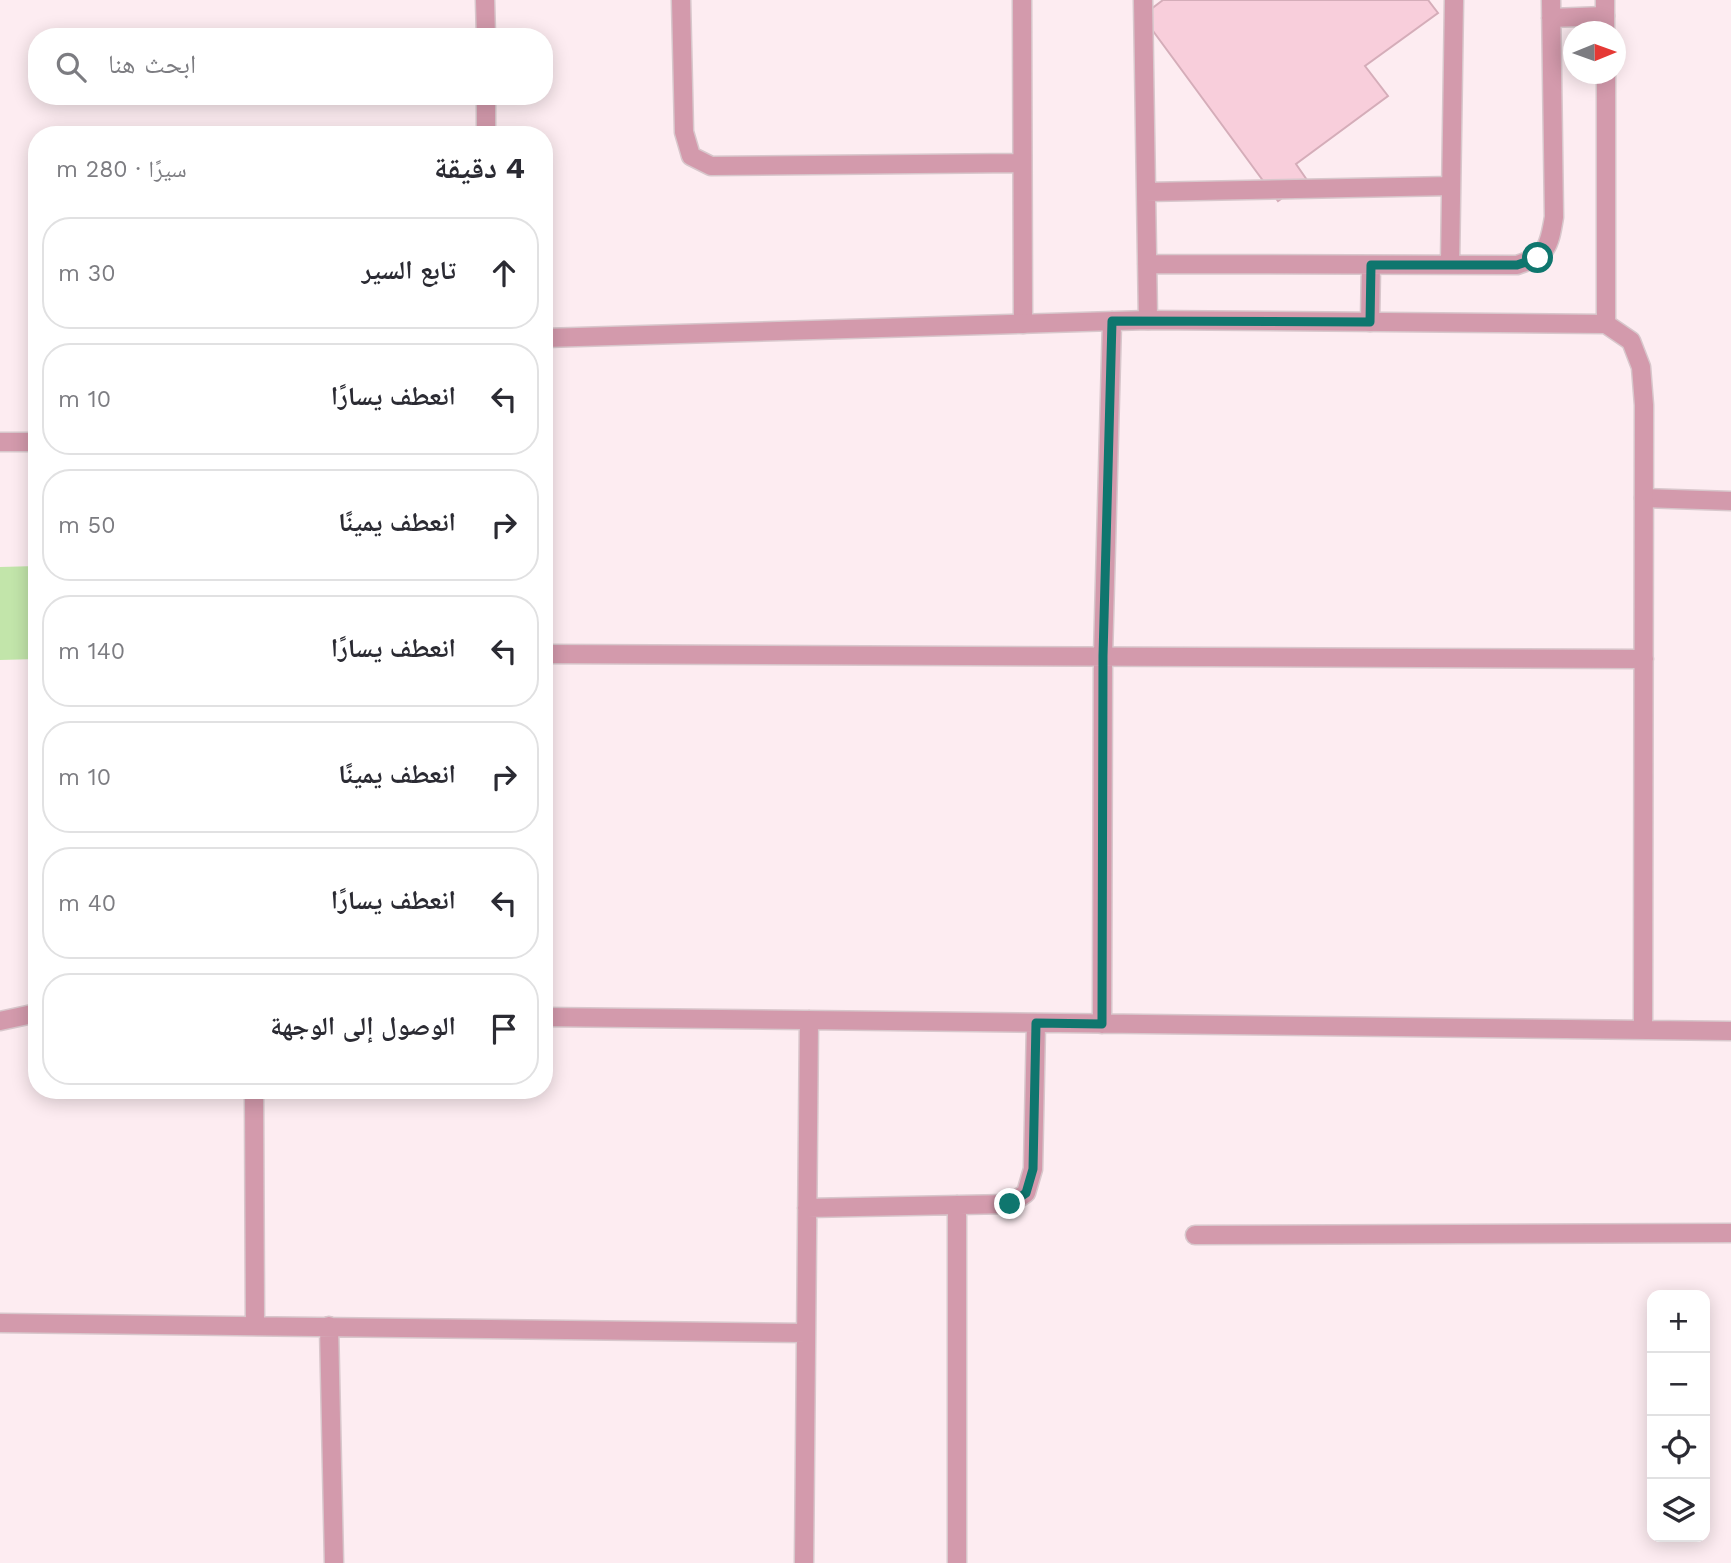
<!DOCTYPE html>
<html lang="ar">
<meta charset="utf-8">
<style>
body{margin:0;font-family:"Work Sans","Noto Naskh Arabic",sans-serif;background:#f2f2f3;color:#2b2b33;direction:rtl}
.controls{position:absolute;right:21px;bottom:21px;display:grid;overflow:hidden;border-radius:14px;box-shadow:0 4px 18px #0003}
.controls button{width:63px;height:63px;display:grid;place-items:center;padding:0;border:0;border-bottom:2px solid #e1e1e2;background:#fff;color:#2b2b33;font:35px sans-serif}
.compass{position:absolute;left:1563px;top:21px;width:63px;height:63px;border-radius:50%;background:#fff;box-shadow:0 4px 18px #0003;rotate:89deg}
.stop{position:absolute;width:21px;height:21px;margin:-16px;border:5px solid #0f766e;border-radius:50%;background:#fff}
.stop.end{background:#0f766e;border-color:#fff;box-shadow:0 2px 7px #0008}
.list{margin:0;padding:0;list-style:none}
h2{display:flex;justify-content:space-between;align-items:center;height:91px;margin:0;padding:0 28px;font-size:30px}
h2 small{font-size:23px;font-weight:400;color:#7c7c81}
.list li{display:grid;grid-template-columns:46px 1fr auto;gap:21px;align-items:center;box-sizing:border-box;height:112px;margin:0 14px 14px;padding:0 14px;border:2px solid #e1e1e2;border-radius:28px}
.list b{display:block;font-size:26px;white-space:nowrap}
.list em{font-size:23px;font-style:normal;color:#7c7c81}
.icon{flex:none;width:38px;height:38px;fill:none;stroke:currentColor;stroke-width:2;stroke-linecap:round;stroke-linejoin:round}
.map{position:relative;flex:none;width:1731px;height:1563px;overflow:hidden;direction:ltr}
.search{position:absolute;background:#fff;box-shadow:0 4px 18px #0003;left:28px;top:28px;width:525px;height:77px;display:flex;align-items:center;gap:18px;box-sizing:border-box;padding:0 24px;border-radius:28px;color:#7c7c81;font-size:26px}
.panel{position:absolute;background:#fff;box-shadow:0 4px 18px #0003;left:28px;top:126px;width:525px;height:973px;border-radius:28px;direction:rtl}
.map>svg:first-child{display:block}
.green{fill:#c2e5aa}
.building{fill:#f8cedb;stroke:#d5adb9;stroke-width:2}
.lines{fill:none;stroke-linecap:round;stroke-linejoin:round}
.lane-casing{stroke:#d8c7cc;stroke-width:21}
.street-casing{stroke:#d8c7cc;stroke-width:21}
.lane{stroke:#d39aac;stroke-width:18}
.street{stroke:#d39aac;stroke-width:18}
.route{stroke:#0f766e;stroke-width:9}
</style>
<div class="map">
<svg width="1731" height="1563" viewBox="0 0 1731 1563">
<rect width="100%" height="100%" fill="#fdecf1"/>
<!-- green -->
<path class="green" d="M37,566V659L0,660V567Z"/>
<!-- building -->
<path class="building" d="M1163,0H1428L1438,13L1365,66L1388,96L1296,164L1307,180L1278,201L1142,16Z"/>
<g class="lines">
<!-- lane casing -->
<g class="lane-casing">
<path id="lane" d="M681,0L684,132L691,156L711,166L1021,163
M1022,0L1023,324
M1143,0L1148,320
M1551,18L1605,16
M1146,192L1451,186
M1147,264L1517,265C1547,255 1549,248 1554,217L1551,0
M1450,265L1454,0
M1370,322L1371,265
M1644,498L1731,501"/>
</g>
<!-- street casing -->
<g class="street-casing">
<path id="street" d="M485,0L486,37
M1605,0V32
M1606,74V324
M486,96V135
M544,338L1148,320L1606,324L1631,341L1641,367L1644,405L1643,1030
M0,442H37
M544,654L1644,659
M544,1017L1731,1031
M0,1021L37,1013
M1102,1024L1103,656L1112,321
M254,1090L255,1325
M807,1208L1010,1204L1026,1193L1033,1169L1036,1023
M1195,1235L1731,1233
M0,1323L806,1333
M329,1326L334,1563
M804,1563L809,1020
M957,1563V1205"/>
</g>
<!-- lane -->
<use href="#lane" class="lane"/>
<!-- street -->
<use href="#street" class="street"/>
</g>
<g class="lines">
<!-- route -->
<path class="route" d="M1010,1204L1026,1193L1033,1169L1036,1023L1102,1024L1103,656L1112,321L1370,322L1371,265H1517L1538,258"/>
</g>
</svg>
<div class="controls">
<button>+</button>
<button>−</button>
<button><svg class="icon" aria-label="locate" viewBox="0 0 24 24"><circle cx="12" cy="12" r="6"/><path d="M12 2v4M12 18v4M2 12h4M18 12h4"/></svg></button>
<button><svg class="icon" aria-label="layers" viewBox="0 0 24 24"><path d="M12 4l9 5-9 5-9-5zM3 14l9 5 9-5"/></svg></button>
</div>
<svg class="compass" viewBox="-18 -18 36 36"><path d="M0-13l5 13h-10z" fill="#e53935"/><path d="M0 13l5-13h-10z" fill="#7c7c81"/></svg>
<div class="stop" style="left:1538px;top:258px"></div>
<div class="stop end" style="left:1010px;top:1204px"></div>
<div class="search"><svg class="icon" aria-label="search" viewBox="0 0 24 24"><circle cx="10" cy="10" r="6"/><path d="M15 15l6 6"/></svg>ابحث هنا</div>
<section class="panel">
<h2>4 دقيقة<small>سيرًا · 280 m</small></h2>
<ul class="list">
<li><svg class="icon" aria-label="ahead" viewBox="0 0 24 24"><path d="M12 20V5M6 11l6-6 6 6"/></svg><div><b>تابع السير</b></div><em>30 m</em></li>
<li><svg class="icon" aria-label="left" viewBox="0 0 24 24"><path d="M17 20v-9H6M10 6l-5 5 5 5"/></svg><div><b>انعطف يسارًا</b></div><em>10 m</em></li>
<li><svg class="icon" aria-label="right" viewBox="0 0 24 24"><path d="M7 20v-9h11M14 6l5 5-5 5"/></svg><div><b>انعطف يمينًا</b></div><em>50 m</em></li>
<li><svg class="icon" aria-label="left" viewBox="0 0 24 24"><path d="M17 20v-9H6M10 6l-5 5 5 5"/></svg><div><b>انعطف يسارًا</b></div><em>140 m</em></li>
<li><svg class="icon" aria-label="right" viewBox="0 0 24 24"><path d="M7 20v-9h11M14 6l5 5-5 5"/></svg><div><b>انعطف يمينًا</b></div><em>10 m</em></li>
<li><svg class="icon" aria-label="left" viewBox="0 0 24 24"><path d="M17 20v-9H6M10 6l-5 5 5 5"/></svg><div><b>انعطف يسارًا</b></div><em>40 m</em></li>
<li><svg class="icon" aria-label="arrive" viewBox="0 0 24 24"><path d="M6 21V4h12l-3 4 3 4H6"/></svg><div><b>الوصول إلى الوجهة</b></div></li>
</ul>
</section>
</div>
